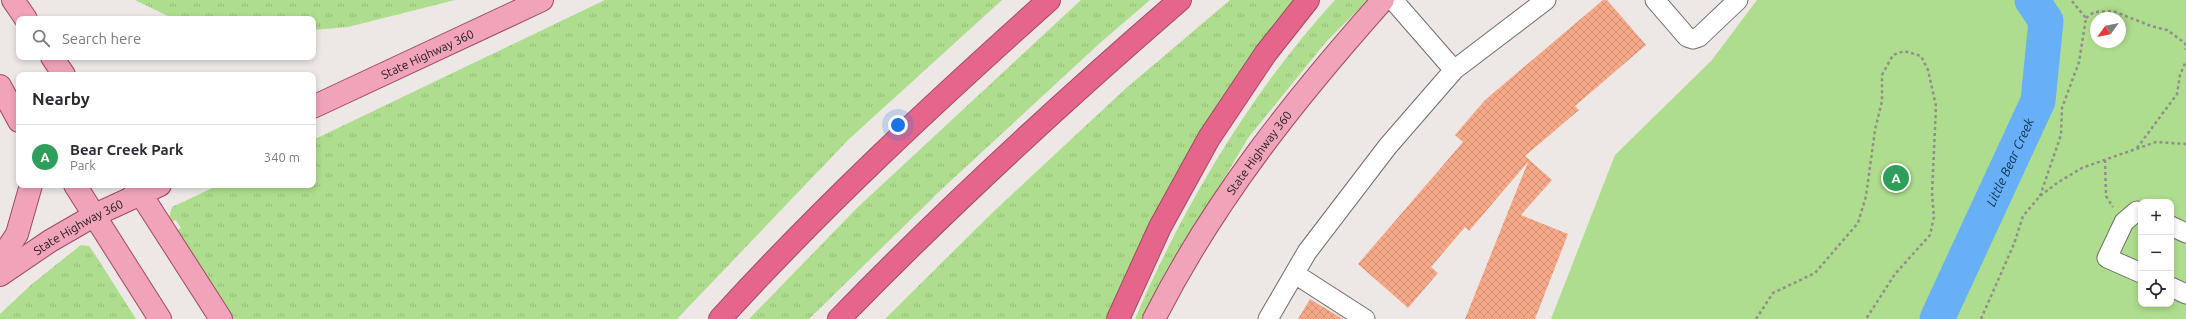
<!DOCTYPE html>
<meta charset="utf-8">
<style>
body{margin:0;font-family:Ubuntu,sans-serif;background:#f2f2f3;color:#2b2b33}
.controls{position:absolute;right:12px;bottom:12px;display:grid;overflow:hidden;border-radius:8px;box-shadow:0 2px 6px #0003}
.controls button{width:36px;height:36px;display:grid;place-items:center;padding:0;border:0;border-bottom:1px solid #e1e1e2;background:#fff;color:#2b2b33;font:20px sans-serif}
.compass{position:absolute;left:2090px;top:12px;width:36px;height:36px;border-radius:50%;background:#fff;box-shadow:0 2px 6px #0003;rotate:237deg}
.you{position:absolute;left:898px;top:125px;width:14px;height:14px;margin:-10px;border:3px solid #fff;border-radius:50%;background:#1a73e8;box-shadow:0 0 0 6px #1a73e833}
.badge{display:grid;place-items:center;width:26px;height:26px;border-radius:50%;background:#0f766e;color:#fff;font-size:13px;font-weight:700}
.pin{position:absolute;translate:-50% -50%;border:2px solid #fff;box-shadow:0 1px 4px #0006}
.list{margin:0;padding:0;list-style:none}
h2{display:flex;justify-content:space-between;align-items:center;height:52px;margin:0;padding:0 16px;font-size:17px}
h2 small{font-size:13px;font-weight:400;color:#7c7c81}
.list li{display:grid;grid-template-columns:26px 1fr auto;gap:12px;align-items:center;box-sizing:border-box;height:64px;padding:0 16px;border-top:1px solid #e1e1e2}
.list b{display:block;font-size:15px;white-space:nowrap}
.list p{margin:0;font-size:13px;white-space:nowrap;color:#7c7c81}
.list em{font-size:13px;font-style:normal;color:#7c7c81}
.icon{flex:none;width:22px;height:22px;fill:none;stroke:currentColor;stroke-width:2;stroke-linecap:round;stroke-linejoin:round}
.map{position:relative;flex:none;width:2186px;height:319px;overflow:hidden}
.search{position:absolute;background:#fff;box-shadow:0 2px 6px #0003;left:16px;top:16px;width:300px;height:44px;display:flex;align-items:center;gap:10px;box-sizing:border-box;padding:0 14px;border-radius:8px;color:#7c7c81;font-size:15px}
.panel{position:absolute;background:#fff;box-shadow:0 2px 6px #0003;left:16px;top:72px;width:300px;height:116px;border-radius:8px}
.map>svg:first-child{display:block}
.grass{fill:url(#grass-tufts)}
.green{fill:#aedd8d;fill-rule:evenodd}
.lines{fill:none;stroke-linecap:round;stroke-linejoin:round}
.river{stroke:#67b0f8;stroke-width:35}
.building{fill:url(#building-cross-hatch)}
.minor-casing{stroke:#716c6a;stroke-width:21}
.major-casing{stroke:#9f4b63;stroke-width:24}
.highway-casing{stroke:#9f4b63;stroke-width:24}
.path{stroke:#928e8d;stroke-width:2.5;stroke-dasharray:3 3;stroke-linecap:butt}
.minor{stroke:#fff;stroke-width:19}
.major{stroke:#f0a3b9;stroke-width:22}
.highway{stroke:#e6668b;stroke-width:22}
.labels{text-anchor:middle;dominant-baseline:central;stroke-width:3;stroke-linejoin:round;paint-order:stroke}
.street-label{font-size:12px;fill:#1c1a1a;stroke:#fff}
.water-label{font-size:13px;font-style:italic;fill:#0e2d49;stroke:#fff}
</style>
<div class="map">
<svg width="2186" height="319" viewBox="0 0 2186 319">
<defs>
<pattern id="grass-tufts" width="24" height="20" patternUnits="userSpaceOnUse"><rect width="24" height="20" fill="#aedd8d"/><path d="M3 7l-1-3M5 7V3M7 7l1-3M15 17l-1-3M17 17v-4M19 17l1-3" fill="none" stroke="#95bd79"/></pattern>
<pattern id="building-cross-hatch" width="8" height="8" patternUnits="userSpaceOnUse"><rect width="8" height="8" fill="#f6a988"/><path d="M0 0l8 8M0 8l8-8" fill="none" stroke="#d29175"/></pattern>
</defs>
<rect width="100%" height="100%" fill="#ede7e5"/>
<!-- grass -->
<path class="grass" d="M135,0H455L348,27L313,30V19H174Z
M605,0H1002L848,140L677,319H234L177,230L181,228L176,220L172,222L169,218L172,207L219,185H313V140Z
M1081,0H1150L1100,43L943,188L809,319H749L858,207Z
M1230,0H1297L1109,319H885L991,214L1124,90Z
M1335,0H1368L1326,42L1248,138L1141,319H1135C1182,208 1253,89 1335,0Z
M81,245L89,246L94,253L136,319H0V314L32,284Z"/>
<!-- green -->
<path class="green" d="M1757,0H2186V319H1551L1615,155L1712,60ZM2096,18H2120V42H2096ZM2141,202H2171V304H2141Z"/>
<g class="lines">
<!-- river -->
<path class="river" id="s1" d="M1937,319L2038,101L2046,21L2032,0"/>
</g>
<!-- building -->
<path class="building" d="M1603,0H1607L1646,45L1575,106L1579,110L1525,156L1552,180L1521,215L1568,234L1535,319H1465L1528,162L1469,231L1465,227L1431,267L1438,273L1408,308L1358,264L1463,142L1455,135L1485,100Z
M1310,299L1343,319H1298Z"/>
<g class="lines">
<!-- minor casing -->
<g class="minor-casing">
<path id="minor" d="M1393,0L1454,70
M1655,0L1687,37L1693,39L1699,37L1738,0
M2141,212L2137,211L2124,222L2107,258L2141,273
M2171,226L2186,233
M1295,274L1365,319
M2171,287L2186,294
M1268,319L1307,252L1388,146L1454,70L1546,0"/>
</g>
<!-- major casing -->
<g class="major-casing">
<g id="major">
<path d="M13,0L26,19"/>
<path d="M52,57L64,75"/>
<path d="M0,86L19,121"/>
<path id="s2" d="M313,107L542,0"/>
<path d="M75,185L160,319"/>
<path d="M135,185L221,319"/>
<path d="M0,260L17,234L31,185"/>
<path id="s3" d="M0,275L50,241L95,215L160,185"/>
<path id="s4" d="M1154,319C1214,200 1295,99 1383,0"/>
</g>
</g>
<!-- highway casing -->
<g class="highway-casing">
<path id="highway" d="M720,319C823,206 935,102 1049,0
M839,319C948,207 1062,102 1180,0
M1118,319L1160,227L1209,138L1266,53L1308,0"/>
</g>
<!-- path -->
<path class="path" d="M2086,18L2094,12L2113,11L2151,26L2167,30L2185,43L2186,50
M2137,148L2177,94L2180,75L2186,61
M2105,160L2106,196L2113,207
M2040,196L2061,135L2062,108L2079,62L2086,18L2071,0
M1756,319L1773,293L1815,273L1858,223L1866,196L1875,130L1882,101V75L1893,55L1904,51L1921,56L1928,70L1936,106L1932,194L1934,217L1930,235L1895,274L1866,319
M1981,319L2014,244L2023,216L2040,196L2057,183L2082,168L2110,158L2156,142L2186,144"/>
<!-- minor -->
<use href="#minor" class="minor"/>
<!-- major -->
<use href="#major" class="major"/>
<!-- highway -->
<use href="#highway" class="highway"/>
</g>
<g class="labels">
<!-- street labels -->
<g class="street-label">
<text stroke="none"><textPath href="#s2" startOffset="126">State Highway 360</textPath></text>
<text stroke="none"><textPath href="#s4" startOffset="197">State Highway 360</textPath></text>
<text stroke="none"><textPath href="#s3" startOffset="92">State Highway 360</textPath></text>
</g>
<!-- water labels -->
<g class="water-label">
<text stroke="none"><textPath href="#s1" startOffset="173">Little Bear Creek</textPath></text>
</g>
</g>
</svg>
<div class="controls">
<button>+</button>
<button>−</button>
<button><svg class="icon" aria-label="locate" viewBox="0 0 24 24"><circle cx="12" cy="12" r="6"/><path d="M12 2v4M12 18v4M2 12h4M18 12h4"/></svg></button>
</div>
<svg class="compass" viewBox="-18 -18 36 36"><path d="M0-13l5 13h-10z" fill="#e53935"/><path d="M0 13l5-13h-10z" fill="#7c7c81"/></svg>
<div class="you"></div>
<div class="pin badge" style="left:1896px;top:178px;background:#2e9e5b">A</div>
<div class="search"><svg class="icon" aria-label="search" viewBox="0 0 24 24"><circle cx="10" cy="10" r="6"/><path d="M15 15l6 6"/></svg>Search here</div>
<section class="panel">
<h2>Nearby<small></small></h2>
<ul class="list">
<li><span class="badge" style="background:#2e9e5b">A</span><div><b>Bear Creek Park</b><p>Park</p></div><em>340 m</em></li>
</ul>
</section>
</div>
